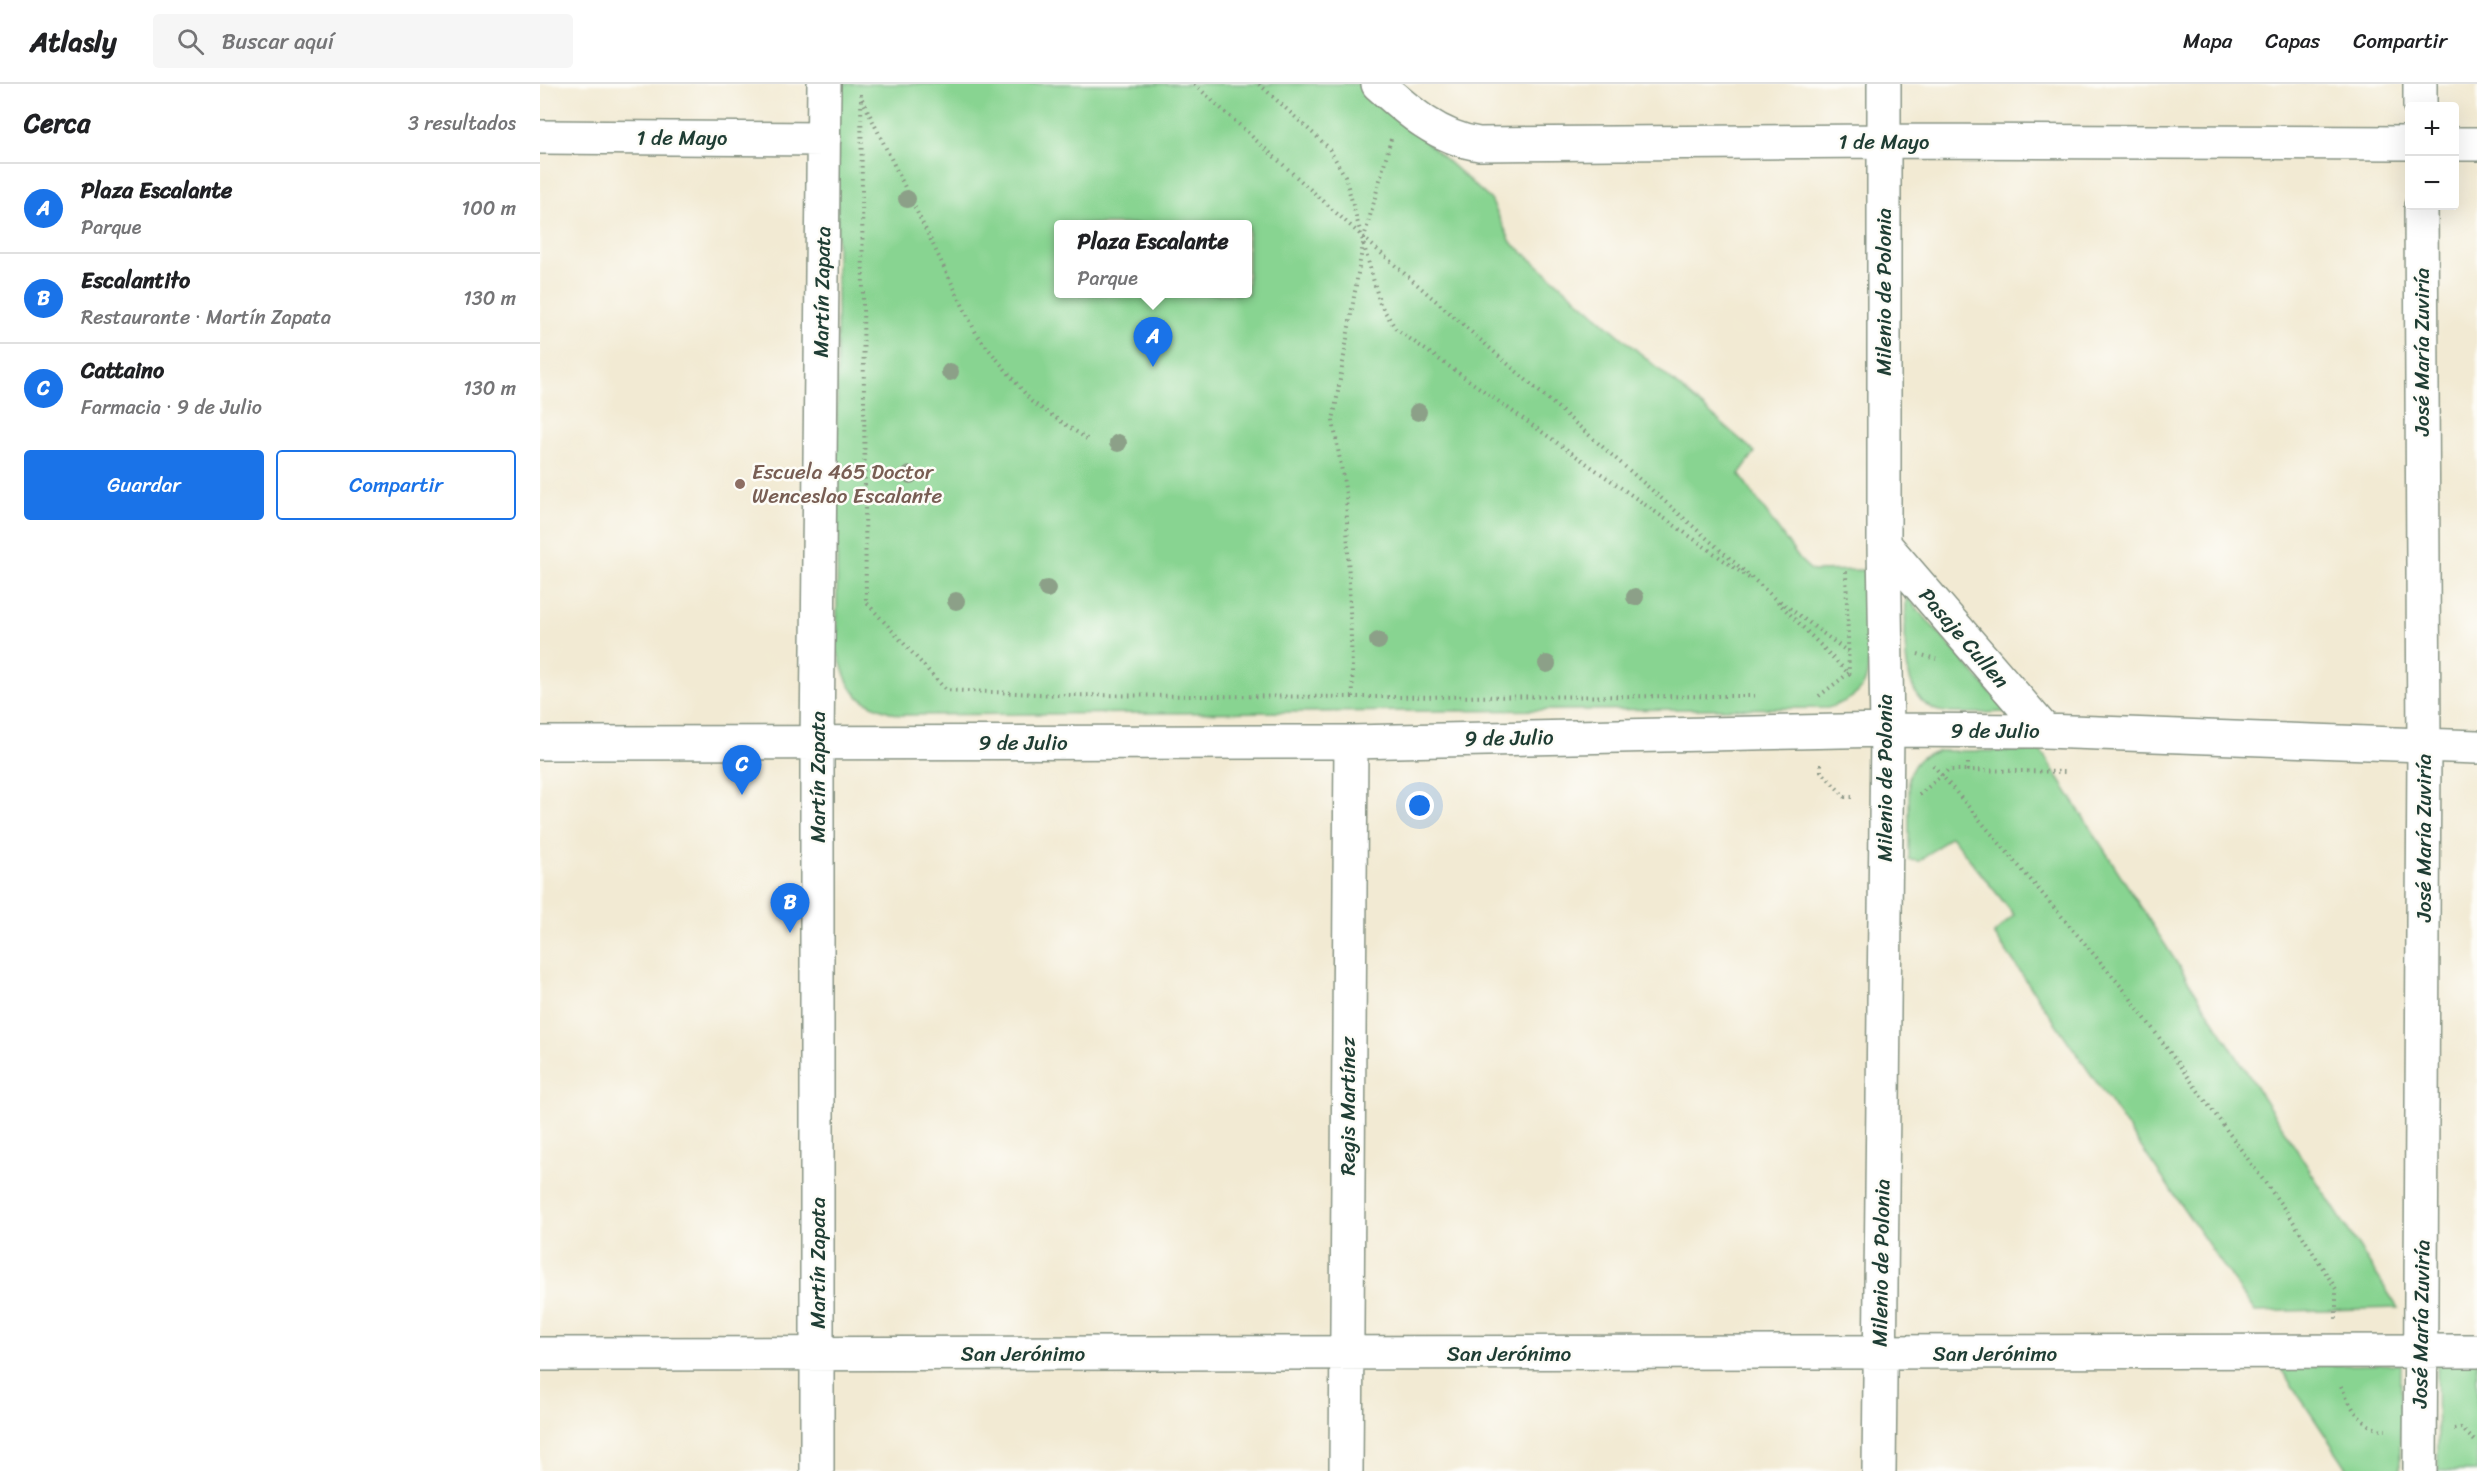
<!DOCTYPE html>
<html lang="es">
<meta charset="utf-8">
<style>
body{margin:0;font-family:Sriracha,sans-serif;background:#f6f6f6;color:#202124}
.controls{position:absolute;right:18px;top:18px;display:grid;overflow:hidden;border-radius:6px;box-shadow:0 6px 24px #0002}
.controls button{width:54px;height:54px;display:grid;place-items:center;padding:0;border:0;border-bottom:2px solid #e0e0e0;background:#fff;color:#202124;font:30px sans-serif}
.you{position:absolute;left:880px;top:722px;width:21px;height:21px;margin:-15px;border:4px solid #fff;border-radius:50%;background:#1a73e8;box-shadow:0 0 0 9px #1a73e833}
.badge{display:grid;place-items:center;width:39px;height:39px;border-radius:50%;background:#1a73e8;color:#fff;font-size:20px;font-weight:700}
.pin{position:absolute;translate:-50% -50px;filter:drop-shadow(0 2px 3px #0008)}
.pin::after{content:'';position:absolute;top:32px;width:21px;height:18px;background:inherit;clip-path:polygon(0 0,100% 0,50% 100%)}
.popup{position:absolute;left:514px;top:136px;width:198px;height:78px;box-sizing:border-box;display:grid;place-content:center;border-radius:6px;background:#fff;filter:drop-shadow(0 2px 4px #0005);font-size:20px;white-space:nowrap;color:#757577}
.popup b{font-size:22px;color:#202124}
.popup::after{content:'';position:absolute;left:50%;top:100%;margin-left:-12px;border:12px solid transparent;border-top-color:#fff}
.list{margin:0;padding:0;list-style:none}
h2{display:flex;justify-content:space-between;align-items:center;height:78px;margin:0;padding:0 24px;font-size:26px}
h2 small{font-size:20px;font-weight:400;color:#757577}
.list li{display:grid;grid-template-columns:39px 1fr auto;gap:18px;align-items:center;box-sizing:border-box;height:90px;padding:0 24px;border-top:2px solid #e0e0e0}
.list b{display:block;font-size:22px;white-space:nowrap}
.list p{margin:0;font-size:20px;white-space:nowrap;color:#757577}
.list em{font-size:20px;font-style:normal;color:#757577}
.actions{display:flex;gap:12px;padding:18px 24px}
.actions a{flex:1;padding:14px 0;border:2px solid #1a73e8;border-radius:6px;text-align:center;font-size:21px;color:#1a73e8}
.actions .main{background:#1a73e8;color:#fff}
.icon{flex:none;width:33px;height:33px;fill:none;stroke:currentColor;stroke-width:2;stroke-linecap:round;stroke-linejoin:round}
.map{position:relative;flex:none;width:1937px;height:1387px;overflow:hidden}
header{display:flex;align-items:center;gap:36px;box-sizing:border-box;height:84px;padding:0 30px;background:#fff;border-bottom:2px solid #e0e0e0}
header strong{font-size:28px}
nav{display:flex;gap:33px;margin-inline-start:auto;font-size:21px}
.search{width:420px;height:54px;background:#f6f6f6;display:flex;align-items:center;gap:15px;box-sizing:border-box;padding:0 21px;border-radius:6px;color:#757577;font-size:22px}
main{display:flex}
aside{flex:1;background:#fff}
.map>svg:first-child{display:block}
.green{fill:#88d491;stroke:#548862;stroke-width:1.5;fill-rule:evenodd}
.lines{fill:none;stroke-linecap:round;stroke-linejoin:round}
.minor-casing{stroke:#889484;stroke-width:36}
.path{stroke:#889484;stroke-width:4;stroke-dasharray:1.5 4.5;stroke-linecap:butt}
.minor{stroke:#fff;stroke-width:33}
.tree{fill:#8ca088}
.education-dot{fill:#8d6e63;stroke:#fdfcf7;stroke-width:2}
.labels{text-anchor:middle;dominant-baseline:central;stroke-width:5;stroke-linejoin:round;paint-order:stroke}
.street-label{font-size:21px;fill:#1f3d34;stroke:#fdfcf7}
.education-label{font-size:21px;fill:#785e54;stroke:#fdfcf7;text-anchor:start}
</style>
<header>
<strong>Atlasly</strong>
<div class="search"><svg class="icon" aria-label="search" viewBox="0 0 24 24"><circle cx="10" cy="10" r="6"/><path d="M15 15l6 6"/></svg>Buscar aquí</div>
<nav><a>Mapa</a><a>Capas</a><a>Compartir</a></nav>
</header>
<main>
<aside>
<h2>Cerca<small>3 resultados</small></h2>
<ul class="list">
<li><span class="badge">A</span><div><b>Plaza Escalante</b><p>Parque</p></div><em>100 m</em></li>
<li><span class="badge">B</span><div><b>Escalantito</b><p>Restaurante · Martín Zapata</p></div><em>130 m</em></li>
<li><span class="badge">C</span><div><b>Cattaino</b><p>Farmacia · 9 de Julio</p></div><em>130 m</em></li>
</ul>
<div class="actions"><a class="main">Guardar</a><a>Compartir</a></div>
</aside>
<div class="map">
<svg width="1937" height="1387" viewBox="0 0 1937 1387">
<rect width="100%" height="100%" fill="#fdfcf7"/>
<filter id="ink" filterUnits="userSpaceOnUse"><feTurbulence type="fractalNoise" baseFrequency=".0167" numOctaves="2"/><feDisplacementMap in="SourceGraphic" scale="12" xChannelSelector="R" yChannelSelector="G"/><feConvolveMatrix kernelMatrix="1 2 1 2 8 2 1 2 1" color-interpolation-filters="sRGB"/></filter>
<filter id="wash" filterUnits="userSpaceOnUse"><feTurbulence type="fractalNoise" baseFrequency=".008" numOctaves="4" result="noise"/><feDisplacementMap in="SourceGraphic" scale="24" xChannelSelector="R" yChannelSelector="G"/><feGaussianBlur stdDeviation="1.35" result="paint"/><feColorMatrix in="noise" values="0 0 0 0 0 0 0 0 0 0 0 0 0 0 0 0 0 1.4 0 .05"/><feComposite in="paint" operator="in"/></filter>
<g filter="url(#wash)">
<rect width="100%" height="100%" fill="#f2ead3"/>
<!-- green -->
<path class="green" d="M297,0H821L951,116L971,158L1215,368L1199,390L1260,476L1272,487L1325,486C1326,514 1334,574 1325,598C1319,613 1302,619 1288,624L359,631C314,616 310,612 297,566ZM518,140H708V210H518Z
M1366,512L1468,628C1447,628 1424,631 1404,628C1356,622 1366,547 1366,512Z
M1398,667H1501L1858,1224L1715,1228L1454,850L1474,831L1411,752L1380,777L1369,776V692C1375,676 1382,671 1398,667Z
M1897,1272H1937V1387H1898Z
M1861,1280L1860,1387H1809L1739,1282Z"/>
</g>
<g filter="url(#ink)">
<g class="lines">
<!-- minor casing -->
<g class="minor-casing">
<path id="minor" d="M838,0C868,27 898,54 939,60L1344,57L1870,59
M1880,22V0
M0,53L284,55
M1914,60H1937
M1344,460L1505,647
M0,659L811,658L1347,646L1505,647L1937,663
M0,1270L1937,1267
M277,1387V660L284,0
M806,1387L811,658
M1339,1387L1347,646L1344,460V0
M1880,1387L1884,662L1881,122"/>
</g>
<!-- path -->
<path class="path" d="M654,0L824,154L1227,507L1311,592
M719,0L788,63L805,92L840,220L856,245L1209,494
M321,10L326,518L406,606L519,611L813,613
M322,15L437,251L492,318L547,355
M851,55L824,154L793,337L806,410L813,613L1218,612
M1240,517L1308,568
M1378,570L1396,575
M1279,612L1309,589L1306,486
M1428,679V686L1527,688
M1281,680V687L1305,713H1312
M1393,681L1585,907L1751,1134L1796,1205V1235
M1379,711L1408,686H1428
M1801,1302C1810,1321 1822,1346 1846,1346
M1914,1345L1921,1344L1937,1359"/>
<!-- minor -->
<use href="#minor" class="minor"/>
</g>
<!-- trees -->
<g class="tree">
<circle cx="367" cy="115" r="9"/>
<circle cx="410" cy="288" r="9"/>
<circle cx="878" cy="328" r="9"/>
<circle cx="578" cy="359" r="9"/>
<circle cx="370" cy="391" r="9"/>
<circle cx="507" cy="505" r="9"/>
<circle cx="1095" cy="513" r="9"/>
<circle cx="416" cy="517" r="9"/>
<circle cx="838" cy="557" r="9"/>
<circle cx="1007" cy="580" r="9"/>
</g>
</g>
<!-- markers -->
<circle class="education-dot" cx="200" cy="400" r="6"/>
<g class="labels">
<!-- street labels -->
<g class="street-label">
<text x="142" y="54">1 de Mayo</text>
<text x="1344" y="58">1 de Mayo</text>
<text transform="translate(282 208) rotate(-89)">Martín Zapata</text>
<text transform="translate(1344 208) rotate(-90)">Milenio de Polonia</text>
<text transform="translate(1882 268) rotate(-90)">José María Zuviría</text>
<text transform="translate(1424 554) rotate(49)">Pasaje Cullen</text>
<text x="1455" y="647">9 de Julio</text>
<text transform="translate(969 654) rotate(-1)">9 de Julio</text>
<text x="483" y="659">9 de Julio</text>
<text transform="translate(278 693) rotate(-90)">Martín Zapata</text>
<text transform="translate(1345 694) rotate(-90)">Milenio de Polonia</text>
<text transform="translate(1884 754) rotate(-90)">José María Zuviría</text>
<text transform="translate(808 1022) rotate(-90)">Regis Martínez</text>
<text transform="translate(278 1179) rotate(-90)">Martín Zapata</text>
<text transform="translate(1341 1179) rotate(-89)">Milenio de Polonia</text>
<text transform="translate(1881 1240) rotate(-89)">José María Zuviría</text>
<text x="483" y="1270">San Jerónimo</text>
<text x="969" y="1270">San Jerónimo</text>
<text x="1455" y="1270">San Jerónimo</text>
</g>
<!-- education labels -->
<g class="education-label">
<text x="212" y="388">Escuela 465 Doctor<tspan x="212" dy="24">Wenceslao Escalante</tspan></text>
</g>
</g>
</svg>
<div class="controls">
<button>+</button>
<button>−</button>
</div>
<div class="you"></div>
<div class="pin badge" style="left:613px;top:283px">A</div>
<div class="popup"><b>Plaza Escalante</b>Parque</div>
<div class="pin badge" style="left:250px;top:849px">B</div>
<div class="pin badge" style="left:202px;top:711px">C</div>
</div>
</main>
